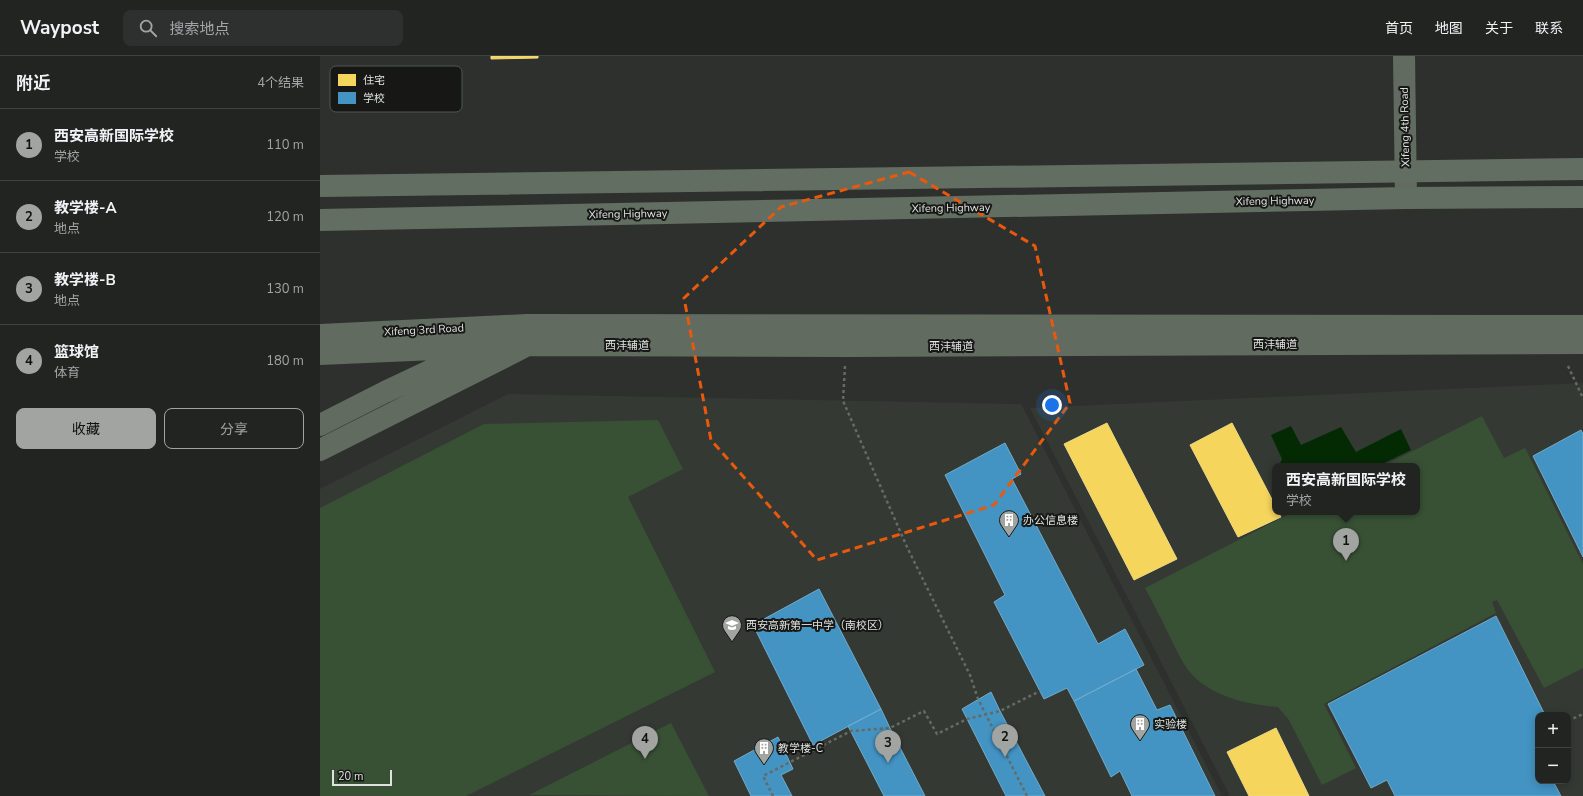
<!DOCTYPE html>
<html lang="zh">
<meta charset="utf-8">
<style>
body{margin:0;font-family:"Nunito Sans","Noto Sans SC",sans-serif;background:#2e302f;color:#f1f3f6}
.controls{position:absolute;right:12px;bottom:12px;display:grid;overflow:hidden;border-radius:8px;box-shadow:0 2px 10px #0003}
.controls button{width:36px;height:36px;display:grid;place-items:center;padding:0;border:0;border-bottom:1px solid #3f4140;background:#222422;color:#f1f3f6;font:20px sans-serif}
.scale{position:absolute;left:12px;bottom:10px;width:60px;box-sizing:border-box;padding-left:4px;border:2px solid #dfe2df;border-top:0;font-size:11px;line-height:14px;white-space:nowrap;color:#dfe2df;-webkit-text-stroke:3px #171816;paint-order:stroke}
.you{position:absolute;left:732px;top:349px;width:14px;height:14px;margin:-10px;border:3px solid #fff;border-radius:50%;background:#1a73e8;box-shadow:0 0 0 6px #1a73e833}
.badge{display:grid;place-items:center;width:26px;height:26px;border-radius:50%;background:#a1a4a1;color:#111;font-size:13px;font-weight:700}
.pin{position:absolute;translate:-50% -33px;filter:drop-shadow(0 1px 2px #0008)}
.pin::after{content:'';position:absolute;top:21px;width:14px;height:12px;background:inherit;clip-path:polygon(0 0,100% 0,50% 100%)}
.popup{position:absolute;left:952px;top:407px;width:148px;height:52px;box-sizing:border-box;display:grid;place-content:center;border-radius:8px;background:#222422;filter:drop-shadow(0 1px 3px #0005);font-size:13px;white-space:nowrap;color:#a2a4a5}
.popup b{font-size:15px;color:#f1f3f6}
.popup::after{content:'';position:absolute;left:50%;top:100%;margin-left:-8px;border:8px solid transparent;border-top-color:#222422}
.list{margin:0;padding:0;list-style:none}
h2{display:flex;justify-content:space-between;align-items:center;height:52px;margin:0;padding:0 16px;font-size:17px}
h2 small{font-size:13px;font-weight:400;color:#a2a4a5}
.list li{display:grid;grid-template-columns:26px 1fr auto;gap:12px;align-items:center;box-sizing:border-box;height:72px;padding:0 16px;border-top:1px solid #3f4140}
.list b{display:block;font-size:15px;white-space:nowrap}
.list p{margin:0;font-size:13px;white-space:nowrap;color:#a2a4a5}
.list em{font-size:13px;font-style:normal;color:#a2a4a5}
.actions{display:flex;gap:8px;padding:12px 16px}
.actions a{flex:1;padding:9px 0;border:1px solid #a1a4a1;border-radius:8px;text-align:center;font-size:14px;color:#a1a4a1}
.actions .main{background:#a1a4a1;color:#111}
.icon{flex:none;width:22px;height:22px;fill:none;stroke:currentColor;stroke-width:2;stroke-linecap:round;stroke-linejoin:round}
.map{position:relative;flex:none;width:1263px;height:740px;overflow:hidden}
header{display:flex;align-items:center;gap:24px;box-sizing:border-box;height:56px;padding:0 20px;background:#222422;border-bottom:1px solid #3f4140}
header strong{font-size:19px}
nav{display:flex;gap:22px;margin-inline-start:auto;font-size:14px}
.search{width:280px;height:36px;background:#2e302f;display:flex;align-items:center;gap:10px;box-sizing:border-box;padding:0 14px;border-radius:8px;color:#a2a4a5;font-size:15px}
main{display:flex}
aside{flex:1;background:#222422}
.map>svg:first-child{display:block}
.built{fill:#343a33;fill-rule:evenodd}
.green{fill:#385135}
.water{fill:#042a04}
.homes{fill:#f6d55c;stroke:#efd983}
.schools{fill:#4393c3;stroke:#72abcb}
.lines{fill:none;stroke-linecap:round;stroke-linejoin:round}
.path{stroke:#646b63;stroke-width:2.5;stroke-dasharray:3 3;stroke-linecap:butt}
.tertiary{stroke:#616b60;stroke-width:22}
.trunk{stroke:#636e62;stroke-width:22}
.marked{fill:none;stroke:#e8590c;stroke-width:3;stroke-dasharray:8 5;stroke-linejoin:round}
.labels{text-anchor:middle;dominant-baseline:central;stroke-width:4;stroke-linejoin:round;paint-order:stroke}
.street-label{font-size:11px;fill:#dfe2df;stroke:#171816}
.poi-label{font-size:11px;fill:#dfe2df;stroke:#171816;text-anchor:start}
.key{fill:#171816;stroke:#535552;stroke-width:1}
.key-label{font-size:11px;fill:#dfe2df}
</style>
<header>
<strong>Waypost</strong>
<div class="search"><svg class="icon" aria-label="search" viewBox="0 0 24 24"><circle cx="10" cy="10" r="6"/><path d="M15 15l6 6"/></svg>搜索地点</div>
<nav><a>首页</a><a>地图</a><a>关于</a><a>联系</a></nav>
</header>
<main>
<aside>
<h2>附近<small>4个结果</small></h2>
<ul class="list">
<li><span class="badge">1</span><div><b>西安高新国际学校</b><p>学校</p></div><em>110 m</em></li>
<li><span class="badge">2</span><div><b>教学楼-A</b><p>地点</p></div><em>120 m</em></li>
<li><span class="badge">3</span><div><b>教学楼-B</b><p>地点</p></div><em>130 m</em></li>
<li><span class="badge">4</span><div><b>篮球馆</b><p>体育</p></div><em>180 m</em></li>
</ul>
<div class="actions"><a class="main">收藏</a><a>分享</a></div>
</aside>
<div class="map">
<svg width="1263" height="740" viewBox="0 0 1263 740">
<rect width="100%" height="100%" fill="#2e302d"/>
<!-- built -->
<path class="built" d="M1263,327V740H910L710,352ZM955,410H1097V456H955ZM1218,659H1248V725H1218Z
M188,338L701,348L902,740H0V433Z"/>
<!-- green -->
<path class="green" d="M1162,360L1184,402L1205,392L1263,508V612L1224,632L1177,544L1172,546L1176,557L1004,648L1036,712L1002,729L969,664L958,651C924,648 883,639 864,608C859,600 855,591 851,583C843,566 834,549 825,532L973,456H1097V410H1063Z
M338,364L363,413L308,441L395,616L146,740H0V452L164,368Z
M351,667L389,740L209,739Z"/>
<!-- water -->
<path class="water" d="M971,370L981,389L1021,371L1036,396L1081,373L1091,394L1058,410H959L962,403L951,379Z"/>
<!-- homes -->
<path class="homes" d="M171,0H218V2L171,3Z
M787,367L857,503L814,524L744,388Z
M912,367L955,449V456H958L961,461L918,481L870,389Z
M956,672L989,740H929L907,696Z"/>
<!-- schools -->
<path class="schools" d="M1261,374L1263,378V501L1213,400Z
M685,387L701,418L692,423L778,588L805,573L824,609L754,645L747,632L724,643L674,546L685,539L625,419Z
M499,533L561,653L493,689L433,569Z
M1176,560L1225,659H1218L1217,692L1218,725H1233L1241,740H1075L1067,724L1051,732L1008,648Z
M816,613L837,654L850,649L895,740H812L800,715L791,721L754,645Z
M671,636L680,655L725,740H686L642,653Z
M561,653L570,672L605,740H564L528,670Z
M458,681L473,713L461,719L472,740H431L414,705Z"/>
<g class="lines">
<!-- path -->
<path class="path" d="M525,310L523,345L587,491L650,619L658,643L707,740
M1248,310L1263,342
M1248,665L1263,658
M453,740L443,720L531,675L570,672L604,655L617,678L647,663L680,655L720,635"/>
<!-- tertiary -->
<path class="tertiary" d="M1084,0L1086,142
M0,279L207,269L1263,270
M0,298L209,289L527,290L1263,287
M0,369L65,336L152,295
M0,394L202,292"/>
<!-- trunk -->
<path class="trunk" d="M0,130L1263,113
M0,164L1086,142L1263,141"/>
</g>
<!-- marked area -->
<path class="marked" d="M589,116L715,190L750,347L674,449L497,504L391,384L364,242L461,151Z"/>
<!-- icons -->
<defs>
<g id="building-pin" transform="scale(1)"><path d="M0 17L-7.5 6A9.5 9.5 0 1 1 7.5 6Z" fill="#a1a4a1" stroke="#171816"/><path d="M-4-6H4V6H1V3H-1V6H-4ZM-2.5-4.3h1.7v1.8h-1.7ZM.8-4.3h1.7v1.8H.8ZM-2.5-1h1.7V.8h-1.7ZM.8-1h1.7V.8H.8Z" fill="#fff"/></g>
<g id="school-pin" transform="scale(1)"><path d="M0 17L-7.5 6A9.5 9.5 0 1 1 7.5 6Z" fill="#a1a4a1" stroke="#171816"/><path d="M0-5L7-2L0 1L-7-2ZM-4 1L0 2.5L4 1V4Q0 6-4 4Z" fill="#fff"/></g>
</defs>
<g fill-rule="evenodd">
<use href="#building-pin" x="689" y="464"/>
<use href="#school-pin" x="412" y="569"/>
<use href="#building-pin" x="820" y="668"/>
<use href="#building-pin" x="444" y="692"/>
</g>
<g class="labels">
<!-- street labels -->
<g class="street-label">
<text transform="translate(1085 71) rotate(-91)">Xifeng 4th Road</text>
<text transform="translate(955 145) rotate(-1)">Xifeng Highway</text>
<text transform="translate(631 152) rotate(-1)">Xifeng Highway</text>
<text transform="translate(308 158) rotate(-1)">Xifeng Highway</text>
<text transform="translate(104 274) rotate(-3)">Xifeng 3rd Road</text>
<text x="955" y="288">西沣辅道</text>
<text x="307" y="289">西沣辅道</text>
<text x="631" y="290">西沣辅道</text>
</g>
<!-- poi labels -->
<g class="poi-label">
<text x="703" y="464">办公信息楼</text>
<text x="426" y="569">西安高新第一中学（南校区）</text>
<text x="834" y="668">实验楼</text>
<text x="458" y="692">教学楼-C</text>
</g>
</g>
<!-- legend -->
<rect x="10" y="10" width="132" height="46" rx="6" class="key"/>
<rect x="18" y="18" width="18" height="12" fill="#f6d55c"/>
<rect x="18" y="36" width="18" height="12" fill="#4393c3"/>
<g class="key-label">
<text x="43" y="28">住宅</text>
<text x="43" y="46">学校</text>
</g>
</svg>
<div class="controls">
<button>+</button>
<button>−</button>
</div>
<div class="scale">20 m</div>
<div class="you"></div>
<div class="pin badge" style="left:1026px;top:505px">1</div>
<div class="popup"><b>西安高新国际学校</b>学校</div>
<div class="pin badge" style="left:685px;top:701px">2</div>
<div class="pin badge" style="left:568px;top:707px">3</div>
<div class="pin badge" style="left:325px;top:703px">4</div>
</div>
</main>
